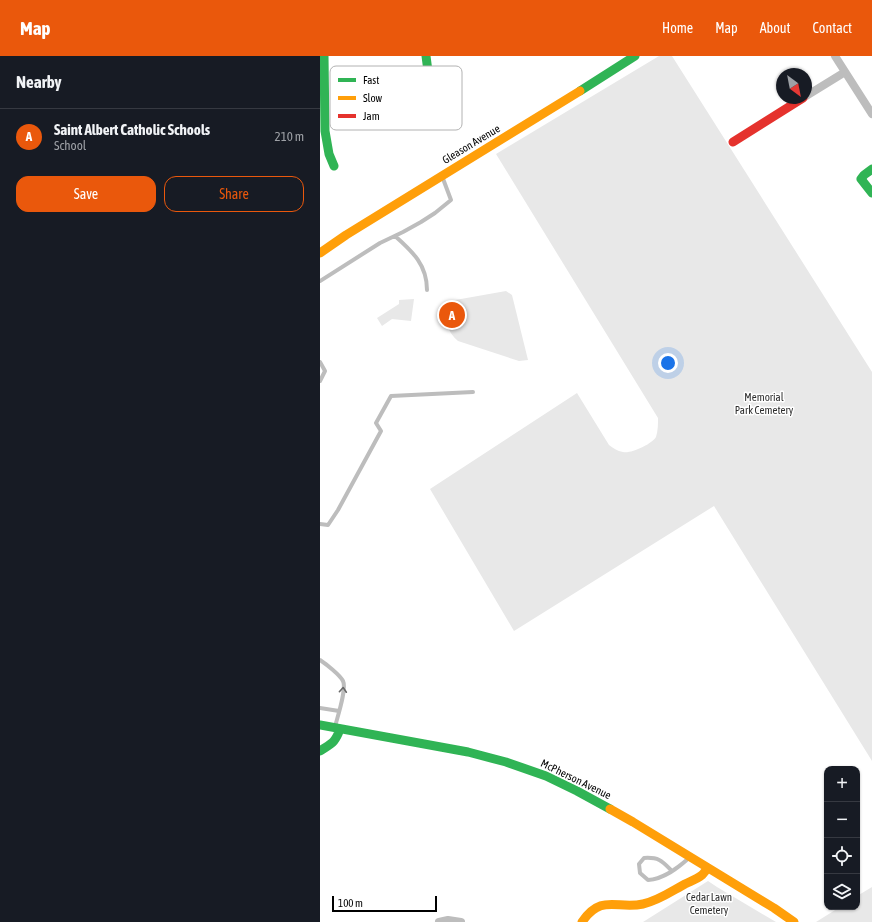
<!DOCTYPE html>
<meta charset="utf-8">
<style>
body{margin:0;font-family:"Asap Condensed",sans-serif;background:#20242c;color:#f1f3f6}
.controls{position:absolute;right:12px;bottom:12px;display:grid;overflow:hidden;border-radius:8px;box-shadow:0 1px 3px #0004}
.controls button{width:36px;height:36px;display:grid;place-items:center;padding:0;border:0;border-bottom:1px solid #363941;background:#171b24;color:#f1f3f6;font:20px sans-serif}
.compass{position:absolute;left:456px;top:12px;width:36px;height:36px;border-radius:50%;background:#171b24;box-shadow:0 1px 3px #0004;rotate:148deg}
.scale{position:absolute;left:12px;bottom:10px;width:105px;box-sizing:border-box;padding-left:4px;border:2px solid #000;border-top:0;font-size:11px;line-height:14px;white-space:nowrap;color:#000;-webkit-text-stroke:3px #fff;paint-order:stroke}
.you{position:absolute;left:348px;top:307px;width:14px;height:14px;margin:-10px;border:3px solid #fff;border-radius:50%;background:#1a73e8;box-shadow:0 0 0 6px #1a73e833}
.badge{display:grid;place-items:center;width:26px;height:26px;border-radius:50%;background:#ea580c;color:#fff;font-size:13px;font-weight:700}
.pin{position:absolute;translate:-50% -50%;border:2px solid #fff;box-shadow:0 1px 4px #0006}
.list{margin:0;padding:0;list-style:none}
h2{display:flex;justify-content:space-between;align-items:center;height:52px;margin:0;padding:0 16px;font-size:17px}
h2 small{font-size:13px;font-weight:400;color:#9ea1a6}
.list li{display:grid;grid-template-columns:26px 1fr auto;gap:12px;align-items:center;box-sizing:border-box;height:56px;padding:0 16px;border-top:1px solid #363941}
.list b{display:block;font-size:15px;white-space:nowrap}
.list p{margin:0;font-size:13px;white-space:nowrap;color:#9ea1a6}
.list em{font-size:13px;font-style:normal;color:#9ea1a6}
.actions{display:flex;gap:8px;padding:12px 16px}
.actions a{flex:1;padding:9px 0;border:1px solid #ea580c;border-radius:12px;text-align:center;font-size:14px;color:#ea580c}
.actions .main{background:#ea580c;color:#fff}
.icon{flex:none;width:22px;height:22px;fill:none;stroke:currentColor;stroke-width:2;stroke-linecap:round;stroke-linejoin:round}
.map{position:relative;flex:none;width:552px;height:866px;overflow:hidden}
header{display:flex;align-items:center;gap:24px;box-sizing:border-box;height:56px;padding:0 20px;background:#ea580c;color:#fff}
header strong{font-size:19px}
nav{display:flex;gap:22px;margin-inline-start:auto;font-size:14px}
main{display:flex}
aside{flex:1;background:#171b24}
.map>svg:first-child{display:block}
.green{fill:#e8e8e8}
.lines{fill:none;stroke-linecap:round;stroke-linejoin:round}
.lane{stroke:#bdbdbd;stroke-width:4}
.street{stroke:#bdbdbd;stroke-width:8}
.fast{stroke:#30b455;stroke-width:9}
.slow{stroke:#ff9f0a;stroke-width:9}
.jam{stroke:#e5322d;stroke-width:9}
.oneway{stroke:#686868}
.labels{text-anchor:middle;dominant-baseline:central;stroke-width:3;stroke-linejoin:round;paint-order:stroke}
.street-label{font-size:11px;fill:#000;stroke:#fff}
.park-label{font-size:11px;fill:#2c2c2c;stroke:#fff}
.key{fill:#fff;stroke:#b2b2b2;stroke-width:1}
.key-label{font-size:11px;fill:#000}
</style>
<header>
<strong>Map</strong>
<nav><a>Home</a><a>Map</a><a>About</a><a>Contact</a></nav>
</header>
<main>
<aside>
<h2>Nearby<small></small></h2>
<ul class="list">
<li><span class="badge">A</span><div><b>Saint Albert Catholic Schools</b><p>School</p></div><em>210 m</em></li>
</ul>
<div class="actions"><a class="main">Save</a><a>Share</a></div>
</aside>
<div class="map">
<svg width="552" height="866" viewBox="0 0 552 866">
<rect width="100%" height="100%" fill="#fff"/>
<!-- green -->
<path class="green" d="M339,0H352L552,316V705L394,450L194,575L110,433L257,337L289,389C293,392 297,395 303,396C311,398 332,388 336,381C338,375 338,368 338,362L176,98Z
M186,235L192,239L208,304L199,305L138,285C127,276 123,260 124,246Z
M94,243L91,265L72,263L62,270L57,262L79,248V244Z
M388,825L397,831L456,866H323Z
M552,831V866H496L520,851H537V840Z"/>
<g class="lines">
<!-- lane -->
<path class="lane" d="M75,180C93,196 107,209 107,234
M0,225L60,187L83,176L101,166L115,157L131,144L122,120
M0,306L5,315L0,325
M0,468L8,469L18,454L61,375L56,367L71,340L153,336
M0,604C6,608 20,619 23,625C27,633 17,662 15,671
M0,652L19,655
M352,815C342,805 339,801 324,802L319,808L320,817L328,824C344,823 358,812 370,801"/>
<!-- street -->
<path class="street" d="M515,0L552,58
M486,40L525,16
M119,866L128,864L141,866"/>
<!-- fast -->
<path class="fast" d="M4,0L5,75L9,98L14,110
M106,0L112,46
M260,35L315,0
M552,113L544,119L541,123L552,137
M0,669L148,696L186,706L226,720L257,735L290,753
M0,695C12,687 15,687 20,673"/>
<!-- slow -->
<path class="slow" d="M0,197L26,179L260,35
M290,753L313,766L454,852L474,866
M262,866C282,837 297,854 323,848C338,845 352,835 365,828C371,825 377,823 382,819C384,817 386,814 388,812"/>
<!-- jam -->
<path class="jam" d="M413,86L483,42"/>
</g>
<!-- one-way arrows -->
<defs><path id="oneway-chevron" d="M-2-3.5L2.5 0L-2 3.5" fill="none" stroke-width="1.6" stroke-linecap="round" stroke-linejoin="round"/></defs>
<use class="oneway" href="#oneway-chevron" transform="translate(23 634) rotate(-86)"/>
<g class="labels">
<!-- street labels -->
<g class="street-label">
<text transform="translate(151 88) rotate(-31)">Gleason Avenue</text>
<text transform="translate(256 723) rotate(26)">McPherson Avenue</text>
</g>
<!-- park labels -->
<g class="park-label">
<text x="444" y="341">Memorial<tspan x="444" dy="13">Park Cemetery</tspan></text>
<text x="389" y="841">Cedar Lawn<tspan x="389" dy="13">Cemetery</tspan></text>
</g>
</g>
<!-- legend -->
<rect x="10" y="10" width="132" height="64" rx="6" class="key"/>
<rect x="18" y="22" width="18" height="4" fill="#30b455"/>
<rect x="18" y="40" width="18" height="4" fill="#ff9f0a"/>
<rect x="18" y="58" width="18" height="4" fill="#e5322d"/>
<g class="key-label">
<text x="43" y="28">Fast</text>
<text x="43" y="46">Slow</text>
<text x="43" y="64">Jam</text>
</g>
</svg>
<div class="controls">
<button>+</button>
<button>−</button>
<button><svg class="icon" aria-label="locate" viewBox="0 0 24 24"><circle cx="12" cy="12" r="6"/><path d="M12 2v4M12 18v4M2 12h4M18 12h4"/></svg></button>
<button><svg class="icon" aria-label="layers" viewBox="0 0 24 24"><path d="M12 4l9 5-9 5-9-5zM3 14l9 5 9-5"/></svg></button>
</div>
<svg class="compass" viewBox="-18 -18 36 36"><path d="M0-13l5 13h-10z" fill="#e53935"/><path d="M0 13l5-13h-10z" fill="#9ea1a6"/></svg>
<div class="scale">100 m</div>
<div class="you"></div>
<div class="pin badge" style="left:132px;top:259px">A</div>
</div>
</main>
